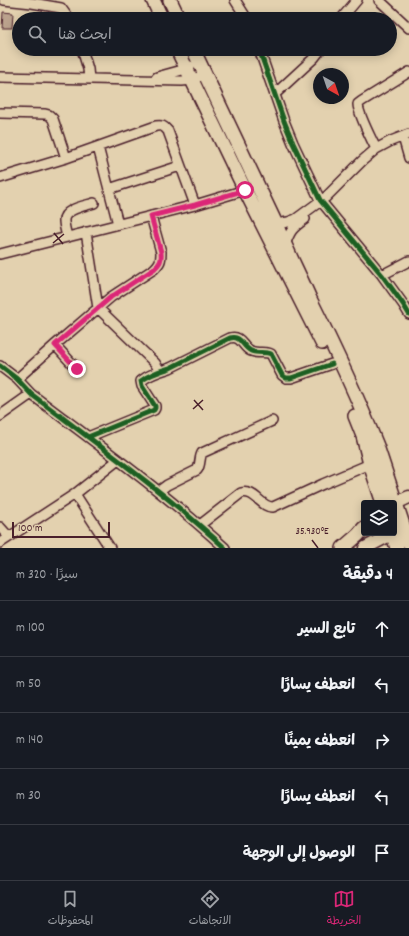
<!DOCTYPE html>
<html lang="ar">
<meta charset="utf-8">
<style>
body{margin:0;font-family:Dekko,"Playpen Sans Arabic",sans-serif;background:#242831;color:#f1f3f6;direction:rtl}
.controls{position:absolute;right:12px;bottom:12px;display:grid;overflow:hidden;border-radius:4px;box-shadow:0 2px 10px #0003}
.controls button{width:36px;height:36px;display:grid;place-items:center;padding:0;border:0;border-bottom:1px solid #363941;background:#171b24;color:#f1f3f6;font:20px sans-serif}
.compass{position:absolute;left:313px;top:68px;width:36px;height:36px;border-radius:50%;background:#171b24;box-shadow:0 2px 10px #0003;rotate:140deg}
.scale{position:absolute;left:12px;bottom:10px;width:98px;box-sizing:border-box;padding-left:4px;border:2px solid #4a1f2b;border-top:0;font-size:11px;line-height:14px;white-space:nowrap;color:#4a1f2b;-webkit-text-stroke:3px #e3d1af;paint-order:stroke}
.stop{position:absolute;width:12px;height:12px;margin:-9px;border:3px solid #db2777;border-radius:50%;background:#fff}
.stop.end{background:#db2777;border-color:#fff;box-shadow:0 1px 4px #0008}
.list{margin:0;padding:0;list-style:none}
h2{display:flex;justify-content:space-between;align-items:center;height:52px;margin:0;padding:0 16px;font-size:17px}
h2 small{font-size:13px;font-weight:400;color:#9ea1a6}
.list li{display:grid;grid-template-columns:26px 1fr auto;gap:12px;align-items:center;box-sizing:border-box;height:56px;padding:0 16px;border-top:1px solid #363941}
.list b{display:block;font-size:15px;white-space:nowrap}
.list em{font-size:13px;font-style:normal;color:#9ea1a6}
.icon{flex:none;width:22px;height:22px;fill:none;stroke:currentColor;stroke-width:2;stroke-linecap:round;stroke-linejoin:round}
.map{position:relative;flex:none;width:409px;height:548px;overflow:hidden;direction:ltr}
.search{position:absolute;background:#171b24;box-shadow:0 2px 10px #0003;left:12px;right:12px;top:12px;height:44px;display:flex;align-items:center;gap:10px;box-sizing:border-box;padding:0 14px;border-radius:22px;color:#9ea1a6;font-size:15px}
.sheet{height:332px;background:#171b24}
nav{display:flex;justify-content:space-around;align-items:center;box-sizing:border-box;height:56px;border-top:1px solid #363941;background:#171b24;font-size:11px;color:#9ea1a6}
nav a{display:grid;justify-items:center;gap:2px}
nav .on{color:#db2777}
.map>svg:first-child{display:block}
.building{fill:#bba28d;stroke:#4a1f2b}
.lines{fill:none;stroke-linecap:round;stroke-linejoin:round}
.minor-casing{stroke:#4a1f2b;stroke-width:12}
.major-casing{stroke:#4a1f2b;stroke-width:15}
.highway-casing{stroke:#4a1f2b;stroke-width:16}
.minor{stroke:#e3d1af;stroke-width:9}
.major{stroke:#e3d1af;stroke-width:12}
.highway{stroke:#e3d1af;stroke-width:13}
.cycleway-casing{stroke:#e3d1af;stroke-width:8}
.cycleway{stroke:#1b5e20;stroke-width:5}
.route{stroke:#db2777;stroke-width:5}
.ticks{fill:none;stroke:#4a1f2b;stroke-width:1.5}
.ticks-label{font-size:10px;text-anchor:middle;fill:#4a1f2b;stroke:#e3d1af;stroke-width:3.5;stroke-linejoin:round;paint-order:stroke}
</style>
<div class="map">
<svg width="409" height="548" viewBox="0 0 409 548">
<rect width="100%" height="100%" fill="#e3d1af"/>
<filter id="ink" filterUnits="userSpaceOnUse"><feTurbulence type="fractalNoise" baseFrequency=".025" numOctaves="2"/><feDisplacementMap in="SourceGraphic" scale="8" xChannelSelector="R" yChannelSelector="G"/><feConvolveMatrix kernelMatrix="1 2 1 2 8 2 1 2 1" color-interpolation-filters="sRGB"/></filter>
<g filter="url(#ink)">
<!-- building -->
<path class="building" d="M3,12L13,13L12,28H2Z"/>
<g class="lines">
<!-- minor casing -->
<g class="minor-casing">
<path id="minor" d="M4,0L32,3L61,8L69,19
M235,0L247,19
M379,0L409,28
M341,19L357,0
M82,49L88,69L89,79
M259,49L284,121L293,143L320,200L382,275L403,304L409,314
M0,77L182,81L192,80L205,74
M157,77L186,69L190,66
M275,94L314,58L321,49
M0,113L45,114L49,115L53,119L66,158
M403,137L409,158
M98,147L118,224
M376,149C372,140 358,114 358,104L362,101L409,72
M0,178L66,158L156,126C162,125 164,126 168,131L195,205
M109,189L180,166
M276,224L288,222L296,219L326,197L362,161L376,149L391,141L409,134
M86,232L98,308L155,363L160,371
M67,237C66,232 64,226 64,221C63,209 85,206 94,203
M285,245C290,231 292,228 305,219
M0,254L195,205L245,190
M382,275L409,261
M55,345L77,369
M0,366L17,379L31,394C97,444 164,492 225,548
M17,379L55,345L111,297L154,269C160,263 161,261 161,252L151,216
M0,416L31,394
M88,437L154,410L155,408V406L142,386L141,381C150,374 160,371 170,368L230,338C242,335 242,347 251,351C258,354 265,351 271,354L282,375L286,378H291L332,364
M159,491L167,485L197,470C201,465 199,458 202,453L272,421
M75,494L110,548
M200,525L241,493C255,489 261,508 273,507L323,484L370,464
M0,527L9,537
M0,543L75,494L118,460"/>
</g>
<!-- major casing -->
<g class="major-casing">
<path id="major" d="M396,503L409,497
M365,548L401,529"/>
</g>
<!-- highway casing -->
<g class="highway-casing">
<path id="highway" d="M153,0L162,19
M170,0L179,19
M177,49L245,190L322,343
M193,49L276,224C286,249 299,274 310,299C334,347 357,396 377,446L409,543
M355,416L363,436L370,464L383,503
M392,533L397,548
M343,548L358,535L364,528"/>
</g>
<!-- minor -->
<use href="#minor" class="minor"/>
<!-- major -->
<use href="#major" class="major"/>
<!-- highway -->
<use href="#highway" class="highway"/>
<!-- cycleway casing -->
<g class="cycleway-casing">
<path id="cycleway" d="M259,49L284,121L293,143L320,200L382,275L403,304L409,314
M0,366L17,379L31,394C97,444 164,492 225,548
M88,437L154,410L155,408V406L142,386L141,381C150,374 160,371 170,368L230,338C242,335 242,347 251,351C258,354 265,351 271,354L282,375L286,378H291L332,364"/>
</g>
<!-- cycleway -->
<use href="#cycleway" class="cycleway"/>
</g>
</g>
<g class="lines" filter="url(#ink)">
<!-- route -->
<path class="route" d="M77,369L55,345L111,297L154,269C160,263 162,261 161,252L151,216L195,205L245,190"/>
</g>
<!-- ticks -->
<path class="ticks" d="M54,233L63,244M53,243L64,234M194,400L203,410M193,409L203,400M312,540L318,548"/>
<g class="ticks-label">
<text x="312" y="534">35.930°E</text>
</g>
</svg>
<div class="controls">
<button><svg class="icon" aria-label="layers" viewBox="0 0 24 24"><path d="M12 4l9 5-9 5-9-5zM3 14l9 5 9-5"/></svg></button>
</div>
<svg class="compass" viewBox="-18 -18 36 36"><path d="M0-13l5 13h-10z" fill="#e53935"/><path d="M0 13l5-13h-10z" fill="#9ea1a6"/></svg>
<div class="scale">100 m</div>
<div class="stop" style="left:245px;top:190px"></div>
<div class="stop end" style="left:77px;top:369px"></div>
<div class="search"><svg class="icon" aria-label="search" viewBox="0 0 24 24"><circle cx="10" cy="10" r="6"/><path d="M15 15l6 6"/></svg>ابحث هنا</div>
</div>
<section class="sheet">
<h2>4 دقيقة<small>سيرًا · 320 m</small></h2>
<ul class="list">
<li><svg class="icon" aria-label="ahead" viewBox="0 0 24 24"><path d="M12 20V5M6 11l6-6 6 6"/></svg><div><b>تابع السير</b></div><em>100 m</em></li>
<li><svg class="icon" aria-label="left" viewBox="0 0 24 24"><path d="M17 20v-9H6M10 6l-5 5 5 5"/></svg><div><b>انعطف يسارًا</b></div><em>50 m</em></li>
<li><svg class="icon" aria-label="right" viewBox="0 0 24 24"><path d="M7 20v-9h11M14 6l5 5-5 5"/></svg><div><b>انعطف يمينًا</b></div><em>140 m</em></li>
<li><svg class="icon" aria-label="left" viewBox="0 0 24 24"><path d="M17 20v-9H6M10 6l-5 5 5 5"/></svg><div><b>انعطف يسارًا</b></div><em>30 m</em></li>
<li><svg class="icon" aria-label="arrive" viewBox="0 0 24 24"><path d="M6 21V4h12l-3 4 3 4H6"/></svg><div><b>الوصول إلى الوجهة</b></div></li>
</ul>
</section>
<nav>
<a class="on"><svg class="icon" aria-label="map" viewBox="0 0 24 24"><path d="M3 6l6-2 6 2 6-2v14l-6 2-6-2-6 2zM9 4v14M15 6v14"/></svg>الخريطة</a>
<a><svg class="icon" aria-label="directions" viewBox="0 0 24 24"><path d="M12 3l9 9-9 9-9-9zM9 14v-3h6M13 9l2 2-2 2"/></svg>الاتجاهات</a>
<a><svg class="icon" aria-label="saved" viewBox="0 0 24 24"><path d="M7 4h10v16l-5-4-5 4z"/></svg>المحفوظات</a>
</nav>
